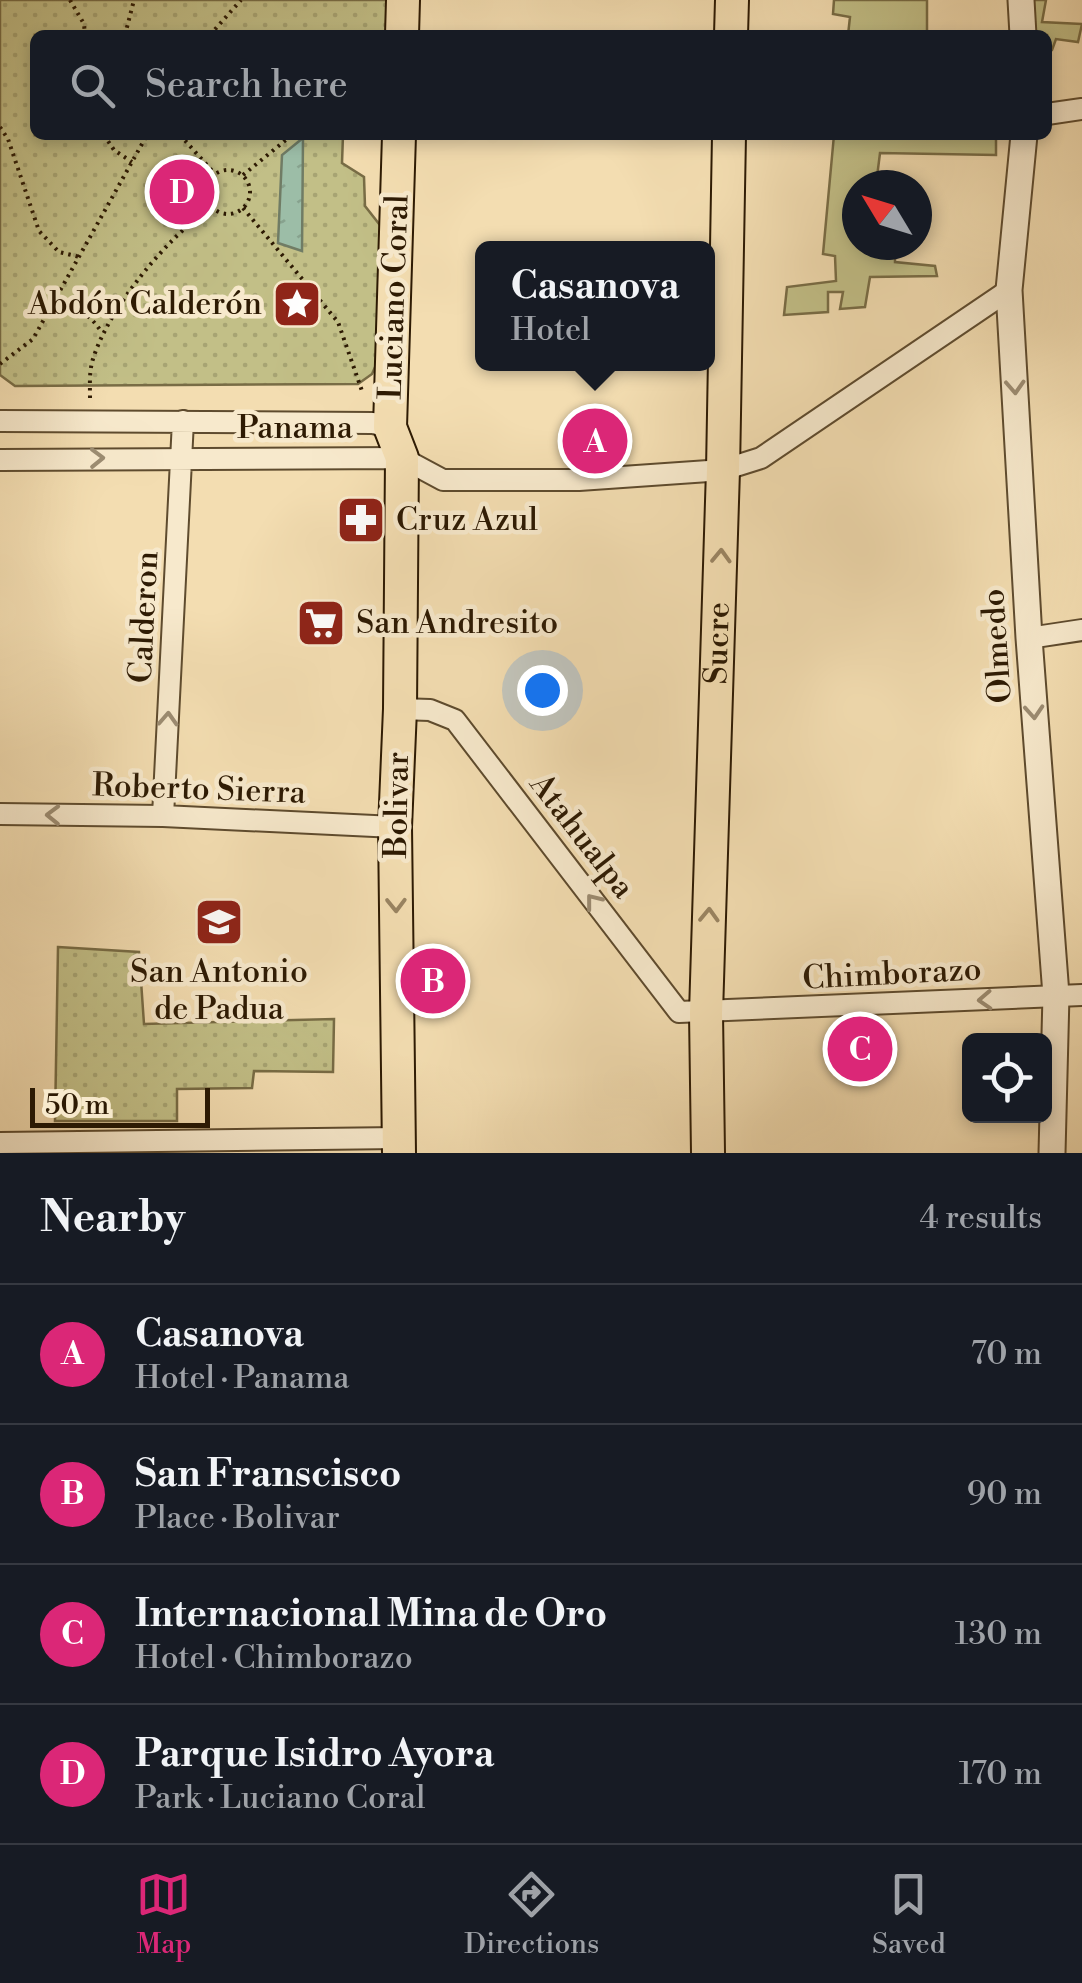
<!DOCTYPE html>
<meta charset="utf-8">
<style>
body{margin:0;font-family:"Libre Bodoni",serif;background:#20242c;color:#f1f3f6}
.controls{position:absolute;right:30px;bottom:30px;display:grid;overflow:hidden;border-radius:15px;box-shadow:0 5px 15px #0003}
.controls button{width:90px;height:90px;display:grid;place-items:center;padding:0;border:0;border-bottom:2px solid #363941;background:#171b24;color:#f1f3f6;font:50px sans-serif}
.compass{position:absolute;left:842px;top:170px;width:90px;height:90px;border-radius:50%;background:#171b24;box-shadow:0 5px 15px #0003;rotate:308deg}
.scale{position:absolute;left:30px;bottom:25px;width:180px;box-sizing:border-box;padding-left:10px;border:5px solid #2d1a03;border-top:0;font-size:28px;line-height:35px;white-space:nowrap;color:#2d1a03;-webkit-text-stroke:8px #f7e9cc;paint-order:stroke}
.you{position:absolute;left:542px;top:690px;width:35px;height:35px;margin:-25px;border:8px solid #fff;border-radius:50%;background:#1a73e8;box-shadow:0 0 0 15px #1a73e833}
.badge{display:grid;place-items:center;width:65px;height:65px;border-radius:50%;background:#db2777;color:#fff;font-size:32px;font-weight:700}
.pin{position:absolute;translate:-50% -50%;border:5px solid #fff;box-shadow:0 2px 10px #0006}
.popup{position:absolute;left:475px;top:241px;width:240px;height:130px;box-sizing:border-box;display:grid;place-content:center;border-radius:15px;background:#171b24;filter:drop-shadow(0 2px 8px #0005);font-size:32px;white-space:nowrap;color:#9ea1a6}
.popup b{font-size:38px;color:#f1f3f6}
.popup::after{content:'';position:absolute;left:50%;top:100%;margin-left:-20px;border:20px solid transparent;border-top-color:#171b24}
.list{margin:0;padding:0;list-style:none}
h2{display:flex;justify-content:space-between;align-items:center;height:130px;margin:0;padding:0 40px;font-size:42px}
h2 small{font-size:32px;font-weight:400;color:#9ea1a6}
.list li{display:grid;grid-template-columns:65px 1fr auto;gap:30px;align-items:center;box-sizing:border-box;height:140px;padding:0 40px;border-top:2px solid #363941}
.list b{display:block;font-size:38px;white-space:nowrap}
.list p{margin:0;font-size:32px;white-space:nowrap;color:#9ea1a6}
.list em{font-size:32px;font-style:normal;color:#9ea1a6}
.icon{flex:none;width:55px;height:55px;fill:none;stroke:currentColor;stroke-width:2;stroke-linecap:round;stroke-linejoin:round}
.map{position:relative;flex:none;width:1082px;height:1153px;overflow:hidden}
.search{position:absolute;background:#171b24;box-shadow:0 5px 15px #0003;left:30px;right:30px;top:30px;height:110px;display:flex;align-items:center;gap:25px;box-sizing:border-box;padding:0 35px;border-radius:15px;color:#9ea1a6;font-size:38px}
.sheet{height:690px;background:#171b24}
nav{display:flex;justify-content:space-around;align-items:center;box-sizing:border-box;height:140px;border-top:2px solid #363941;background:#171b24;font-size:28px;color:#9ea1a6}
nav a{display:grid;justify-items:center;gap:5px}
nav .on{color:#db2777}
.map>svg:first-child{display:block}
.grass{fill:#c2bf87;stroke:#786c45;stroke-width:2.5}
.park{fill:url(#park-dots);stroke:#786c45;stroke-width:2.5}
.water{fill:url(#water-ripples);stroke:#707c65;stroke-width:2.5}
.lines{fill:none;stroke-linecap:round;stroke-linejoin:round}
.minor-casing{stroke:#5e4b2e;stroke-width:24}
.tertiary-casing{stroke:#5e4b2e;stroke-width:29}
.primary-casing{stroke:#2d1a03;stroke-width:36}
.path{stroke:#2d1a03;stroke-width:4;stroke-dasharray:2.5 5;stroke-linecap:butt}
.minor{stroke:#f7e9cc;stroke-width:20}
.tertiary{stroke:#f7e9cc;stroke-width:25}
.primary{stroke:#f3ddb1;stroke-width:32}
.oneway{stroke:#9c8c72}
.oneway2{stroke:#9a8563}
.labels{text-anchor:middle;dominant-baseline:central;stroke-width:9;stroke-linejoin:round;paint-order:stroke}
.street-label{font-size:32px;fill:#2d1a03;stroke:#f7e9cc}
.poi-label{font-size:32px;fill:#2d1a03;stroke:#f7e9cc;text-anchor:start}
</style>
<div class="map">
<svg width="1082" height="1153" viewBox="0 0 1082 1153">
<defs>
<pattern id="park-dots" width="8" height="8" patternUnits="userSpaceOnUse" patternTransform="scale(2.5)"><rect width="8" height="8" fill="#c2bf87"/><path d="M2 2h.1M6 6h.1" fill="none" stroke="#a7a473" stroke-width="1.8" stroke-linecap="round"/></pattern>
<pattern id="water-ripples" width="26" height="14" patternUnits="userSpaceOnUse" patternTransform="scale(2.5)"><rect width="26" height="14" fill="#9cbda7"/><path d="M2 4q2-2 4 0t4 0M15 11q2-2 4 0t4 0" fill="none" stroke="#87a28e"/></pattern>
</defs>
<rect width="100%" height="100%" fill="#f3ddb1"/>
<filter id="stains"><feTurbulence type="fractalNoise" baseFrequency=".002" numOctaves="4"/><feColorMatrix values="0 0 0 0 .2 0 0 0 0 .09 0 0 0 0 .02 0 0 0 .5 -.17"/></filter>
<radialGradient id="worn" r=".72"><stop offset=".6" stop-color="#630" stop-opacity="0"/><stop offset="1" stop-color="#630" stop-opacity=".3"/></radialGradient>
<!-- grass -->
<path class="grass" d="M834,0H927V35H848L850,17L833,14Z
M1028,0H1046L1042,22L1082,24L1078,42L1056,39L1052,50H1047V35H1029Z
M834,135H996V155L880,153L876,185H857V245H895V262L935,266L937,276L870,277L865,307L840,309L843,292H828V312L784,315L787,287L836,281L835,256L823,254Z"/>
<!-- park -->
<path class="park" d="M0,0H387L388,35H35V135H343L342,163L364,177L365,206L383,229L379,358L372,374L358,384L15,386L0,375Z
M58,947L139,952L144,1024L334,1019L333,1072L254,1071L252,1088L177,1089V1121H55Z"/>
<!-- water -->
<path class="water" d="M303,138L302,251L278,243L282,155Z"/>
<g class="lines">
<!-- minor casing -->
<g class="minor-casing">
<path id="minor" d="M1047,114L1082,109
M0,421L373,423L390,427
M0,460L402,458L443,480H579L723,470L761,458L1009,290
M1029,638L1082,630
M400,709L430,710L455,720L679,1012L1082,995
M0,814L163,816L395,827
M163,816L183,421
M0,1143L399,1138"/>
</g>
<!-- tertiary casing -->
<g class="tertiary-casing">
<path id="tertiary" d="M1021,0L1023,35
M1024,135L1009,290L1029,638L1056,995L1052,1153"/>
</g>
<!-- primary casing -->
<g class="primary-casing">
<g id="primary">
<path d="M402,35L403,0"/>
<path d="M731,35L732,0"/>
<path d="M399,135L390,427L402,458L400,709L395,827L399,1153"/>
<path id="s1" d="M708,1153L706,1013L723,470L729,135"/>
</g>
</g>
<!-- path -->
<path class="path" d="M70,0L84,24L85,35
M125,35L134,0
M210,35L241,0
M0,127L8,139L39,231L59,252L80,257
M104,135L114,150L132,162
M180,135L215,174
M206 192a22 22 0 1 1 44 0a22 22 0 1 1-44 0Z
M243,175L292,135
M243,208L338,322L362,391
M53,304C75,304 91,315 102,333
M0,364L33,339L147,135
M90,398C90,385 89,371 93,359C109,307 168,237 212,206"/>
<!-- minor -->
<use href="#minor" class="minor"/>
<!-- tertiary -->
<use href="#tertiary" class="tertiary"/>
<!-- primary -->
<use href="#primary" class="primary"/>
</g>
<!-- one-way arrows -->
<defs><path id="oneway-chevron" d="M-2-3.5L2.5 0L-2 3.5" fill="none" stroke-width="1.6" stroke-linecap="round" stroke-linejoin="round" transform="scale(2.5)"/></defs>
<g class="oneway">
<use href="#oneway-chevron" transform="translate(1015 387) rotate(87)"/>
<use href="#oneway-chevron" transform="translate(97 458) rotate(-1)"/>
<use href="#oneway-chevron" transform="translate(1034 712) rotate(86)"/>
<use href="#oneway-chevron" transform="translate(168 719) rotate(-87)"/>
<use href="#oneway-chevron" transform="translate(53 815) rotate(-179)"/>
<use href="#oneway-chevron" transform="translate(593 901) rotate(-128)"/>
<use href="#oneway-chevron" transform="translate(985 1000) rotate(177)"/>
</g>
<g class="oneway2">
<use href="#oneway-chevron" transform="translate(721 556) rotate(-88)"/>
<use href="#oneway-chevron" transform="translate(396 905) rotate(89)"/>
<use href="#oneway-chevron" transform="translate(709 915) rotate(-88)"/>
</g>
<!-- icons -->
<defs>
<g id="sight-square" transform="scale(2.5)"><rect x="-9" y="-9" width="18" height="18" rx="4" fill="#8f2418" stroke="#f7e9cc"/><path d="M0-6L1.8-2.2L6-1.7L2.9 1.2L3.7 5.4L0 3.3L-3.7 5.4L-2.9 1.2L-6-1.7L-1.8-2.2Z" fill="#fff"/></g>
<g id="pharmacy-square" transform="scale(2.5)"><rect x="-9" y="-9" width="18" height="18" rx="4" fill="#8f2418" stroke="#f7e9cc"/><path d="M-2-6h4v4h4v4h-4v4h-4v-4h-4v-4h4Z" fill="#fff"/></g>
<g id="supermarket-square" transform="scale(2.5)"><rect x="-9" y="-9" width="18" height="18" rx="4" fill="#8f2418" stroke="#f7e9cc"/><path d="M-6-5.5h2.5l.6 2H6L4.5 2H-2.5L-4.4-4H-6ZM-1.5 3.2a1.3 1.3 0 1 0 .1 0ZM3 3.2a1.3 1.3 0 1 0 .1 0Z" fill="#fff"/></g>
<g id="school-square" transform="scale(2.5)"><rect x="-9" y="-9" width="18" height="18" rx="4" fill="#8f2418" stroke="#f7e9cc"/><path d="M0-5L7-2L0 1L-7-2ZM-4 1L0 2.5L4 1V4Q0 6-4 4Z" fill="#fff"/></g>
</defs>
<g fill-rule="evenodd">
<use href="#sight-square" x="297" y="304"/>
<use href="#pharmacy-square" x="361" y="520"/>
<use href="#supermarket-square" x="321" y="623"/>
<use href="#school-square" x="219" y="922"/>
</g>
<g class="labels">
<!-- street labels -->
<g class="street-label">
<text transform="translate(394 297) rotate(-88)">Luciano Coral</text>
<text x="295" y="428">Panama</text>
<text transform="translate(144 617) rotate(-87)">Calderon</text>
<text stroke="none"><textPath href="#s1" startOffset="510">Sucre</textPath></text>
<text transform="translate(997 646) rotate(-94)">Olmedo</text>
<text transform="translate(199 789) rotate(2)">Roberto Sierra</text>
<text transform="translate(397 805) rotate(-89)">Bolivar</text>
<text transform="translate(582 836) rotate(52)">Atahualpa</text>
<text transform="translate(892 974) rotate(-3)">Chimborazo</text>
</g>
<!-- poi labels -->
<g class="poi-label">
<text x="262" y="304" text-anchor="end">Abdón Calderón</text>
<text x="396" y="520">Cruz Azul</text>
<text x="356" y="623">San Andresito</text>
<text x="219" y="972" text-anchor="middle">San Antonio<tspan x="219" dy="37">de Padua</tspan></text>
</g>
</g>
<rect width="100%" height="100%" filter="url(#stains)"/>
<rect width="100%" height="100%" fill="url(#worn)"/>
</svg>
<div class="controls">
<button><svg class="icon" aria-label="locate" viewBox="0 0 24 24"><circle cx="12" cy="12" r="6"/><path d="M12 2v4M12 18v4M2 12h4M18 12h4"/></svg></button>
</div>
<svg class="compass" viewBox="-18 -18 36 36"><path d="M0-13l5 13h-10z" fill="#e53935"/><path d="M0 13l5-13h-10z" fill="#9ea1a6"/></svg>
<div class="scale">50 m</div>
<div class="you"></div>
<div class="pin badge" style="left:595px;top:441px">A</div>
<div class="popup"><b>Casanova</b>Hotel</div>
<div class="pin badge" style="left:433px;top:981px">B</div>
<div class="pin badge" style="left:860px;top:1049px">C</div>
<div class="pin badge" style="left:182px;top:192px">D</div>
<div class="search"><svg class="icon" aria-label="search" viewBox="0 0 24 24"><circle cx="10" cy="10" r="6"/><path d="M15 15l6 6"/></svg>Search here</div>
</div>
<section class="sheet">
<h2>Nearby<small>4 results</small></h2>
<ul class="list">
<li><span class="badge">A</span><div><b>Casanova</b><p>Hotel · Panama</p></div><em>70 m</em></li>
<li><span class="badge">B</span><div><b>San Franscisco</b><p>Place · Bolivar</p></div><em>90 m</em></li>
<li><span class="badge">C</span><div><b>Internacional Mina de Oro</b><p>Hotel · Chimborazo</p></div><em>130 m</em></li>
<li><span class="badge">D</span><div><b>Parque Isidro Ayora</b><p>Park · Luciano Coral</p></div><em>170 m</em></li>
</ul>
</section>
<nav>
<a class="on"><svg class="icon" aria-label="map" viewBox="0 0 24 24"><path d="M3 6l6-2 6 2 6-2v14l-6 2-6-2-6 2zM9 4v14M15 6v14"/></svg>Map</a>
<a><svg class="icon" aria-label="directions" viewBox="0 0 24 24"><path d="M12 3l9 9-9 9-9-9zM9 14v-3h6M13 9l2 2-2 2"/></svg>Directions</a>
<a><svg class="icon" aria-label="saved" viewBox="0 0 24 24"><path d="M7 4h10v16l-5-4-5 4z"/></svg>Saved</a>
</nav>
